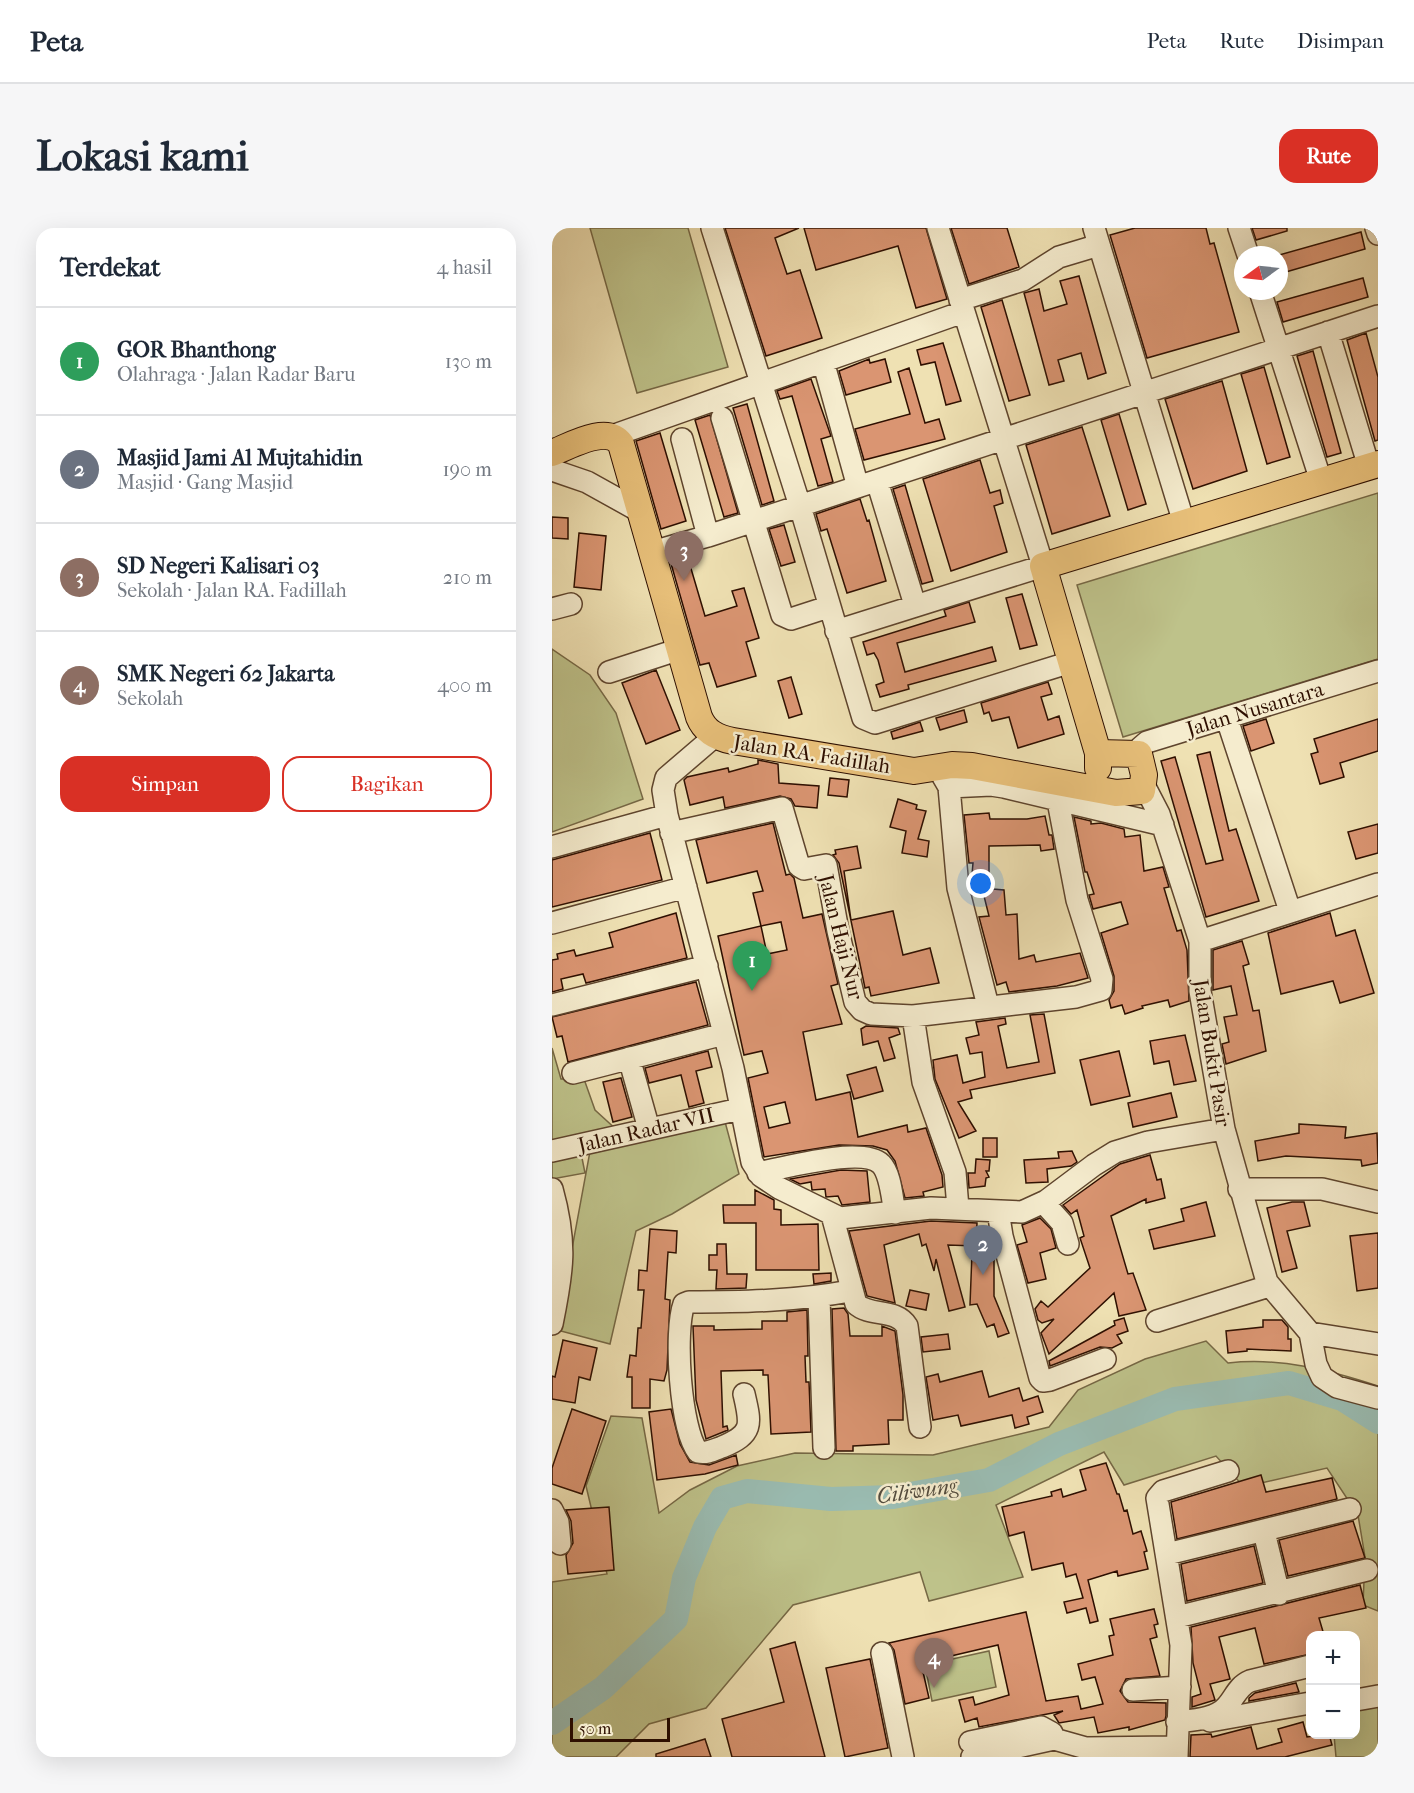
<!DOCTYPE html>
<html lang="id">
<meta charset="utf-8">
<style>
body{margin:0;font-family:"IM FELL French Canon",serif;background:#f6f6f7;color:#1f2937}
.controls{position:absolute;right:18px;bottom:18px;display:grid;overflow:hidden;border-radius:12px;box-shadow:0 6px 24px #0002}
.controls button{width:54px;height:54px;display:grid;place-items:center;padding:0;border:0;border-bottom:2px solid #e0e1e3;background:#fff;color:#1f2937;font:30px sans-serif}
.compass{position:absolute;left:682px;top:18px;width:54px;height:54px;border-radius:50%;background:#fff;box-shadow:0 6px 24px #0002;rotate:255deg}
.scale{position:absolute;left:18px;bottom:15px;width:100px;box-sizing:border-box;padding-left:6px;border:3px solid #2e0f00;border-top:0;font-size:16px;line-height:21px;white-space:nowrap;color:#2e0f00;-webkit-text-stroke:4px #f5ecce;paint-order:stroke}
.you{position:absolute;left:429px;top:656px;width:21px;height:21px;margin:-15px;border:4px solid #fff;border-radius:50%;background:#1a73e8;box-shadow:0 0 0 9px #1a73e833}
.badge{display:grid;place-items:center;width:39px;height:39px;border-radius:50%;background:#d93025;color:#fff;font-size:20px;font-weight:700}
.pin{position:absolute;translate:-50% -50px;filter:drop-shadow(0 2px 3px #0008)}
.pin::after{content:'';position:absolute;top:32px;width:21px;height:18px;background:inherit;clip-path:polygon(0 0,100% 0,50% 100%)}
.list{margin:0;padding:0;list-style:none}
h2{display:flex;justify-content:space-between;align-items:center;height:78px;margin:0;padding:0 24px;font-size:26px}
h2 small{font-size:20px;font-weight:400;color:#747a83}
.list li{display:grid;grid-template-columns:39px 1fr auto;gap:18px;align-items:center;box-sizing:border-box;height:108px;padding:0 24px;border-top:2px solid #e0e1e3}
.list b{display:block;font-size:22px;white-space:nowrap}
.list p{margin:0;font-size:20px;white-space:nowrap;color:#747a83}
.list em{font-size:20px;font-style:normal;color:#747a83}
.actions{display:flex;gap:12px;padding:18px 24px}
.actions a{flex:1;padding:14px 0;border:2px solid #d93025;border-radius:18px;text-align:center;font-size:21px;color:#d93025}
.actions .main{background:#d93025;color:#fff}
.map{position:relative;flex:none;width:826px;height:1529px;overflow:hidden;border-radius:18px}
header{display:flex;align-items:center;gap:36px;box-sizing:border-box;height:84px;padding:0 30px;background:#fff;border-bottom:2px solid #e0e1e3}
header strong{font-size:28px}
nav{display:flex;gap:33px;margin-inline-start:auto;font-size:21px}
.intro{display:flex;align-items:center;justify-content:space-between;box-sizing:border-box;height:144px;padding:0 36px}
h1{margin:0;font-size:42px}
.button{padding:15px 27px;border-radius:18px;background:#d93025;color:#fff;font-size:21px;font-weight:700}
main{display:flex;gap:36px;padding:0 36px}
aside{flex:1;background:#fff;border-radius:18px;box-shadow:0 6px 24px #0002}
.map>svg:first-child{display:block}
.green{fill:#bec28a;stroke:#766845;stroke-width:1.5}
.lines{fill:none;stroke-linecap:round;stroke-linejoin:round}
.river{stroke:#9abcb2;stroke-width:24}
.building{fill:#da9572;stroke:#2e0f00;stroke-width:1.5;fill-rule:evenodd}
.minor-casing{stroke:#5e442d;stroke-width:24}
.major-casing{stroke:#2e0f00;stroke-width:28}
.minor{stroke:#f5ecce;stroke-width:21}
.major{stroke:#e8c07a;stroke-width:26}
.labels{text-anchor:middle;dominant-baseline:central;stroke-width:5;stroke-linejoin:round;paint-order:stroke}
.street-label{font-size:21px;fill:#2e0f00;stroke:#f5ecce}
.water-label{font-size:22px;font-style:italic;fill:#544c3e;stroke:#f5ecce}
</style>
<header>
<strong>Peta</strong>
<nav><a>Peta</a><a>Rute</a><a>Disimpan</a></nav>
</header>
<div class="intro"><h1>Lokasi kami</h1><a class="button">Rute</a></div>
<main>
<aside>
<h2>Terdekat<small>4 hasil</small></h2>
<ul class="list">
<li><span class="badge" style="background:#2e9e5b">1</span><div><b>GOR Bhanthong</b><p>Olahraga · Jalan Radar Baru</p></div><em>130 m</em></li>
<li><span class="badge" style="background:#6b7280">2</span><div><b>Masjid Jami Al Mujtahidin</b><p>Masjid · Gang Masjid</p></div><em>190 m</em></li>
<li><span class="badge" style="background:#8d6e63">3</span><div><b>SD Negeri Kalisari 03</b><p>Sekolah · Jalan RA. Fadillah</p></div><em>210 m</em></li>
<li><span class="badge" style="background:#8d6e63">4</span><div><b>SMK Negeri 62 Jakarta</b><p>Sekolah</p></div><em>400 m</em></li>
</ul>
<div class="actions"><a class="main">Simpan</a><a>Bagikan</a></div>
</aside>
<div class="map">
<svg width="826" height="1529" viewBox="0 0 826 1529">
<rect width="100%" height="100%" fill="#efe1b3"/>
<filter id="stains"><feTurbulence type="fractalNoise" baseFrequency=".00333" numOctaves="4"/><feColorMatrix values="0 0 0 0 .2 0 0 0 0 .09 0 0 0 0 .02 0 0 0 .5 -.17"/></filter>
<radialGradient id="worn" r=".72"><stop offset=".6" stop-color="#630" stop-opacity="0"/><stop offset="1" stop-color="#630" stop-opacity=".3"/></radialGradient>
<!-- green -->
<path class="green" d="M38,0H136L176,139L85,165Z
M826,265V431L571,509L525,357Z
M0,421L38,447L64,485L91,571L0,604Z
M0,820L9,851H32L43,882L78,914L172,890L187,946L120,986L84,1003L58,1116L5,1102L39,918L0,927Z
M29,925L33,945L0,951V930Z
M654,1113L676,1135C728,1129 777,1142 826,1158V1383L811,1377L813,1329L806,1287L775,1240L692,1259L664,1228L572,1257L552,1224L444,1277L471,1349L377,1373L368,1344L241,1377L154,1480L97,1496L64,1529H0V1354L55,1346L34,1258L59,1188L90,1190L107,1285L138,1262L185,1238L243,1225L381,1227L497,1199L526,1162L593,1131Z
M437,1423L444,1459L380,1473L373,1437Z
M826,1466V1529H784L782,1507L804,1506V1470Z"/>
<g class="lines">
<!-- river -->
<path class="river" d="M0,1495L51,1460L124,1391L132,1350L153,1299L170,1270L195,1263L279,1271L341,1269L437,1252L507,1216L623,1171L737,1155L790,1171L826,1194"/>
</g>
<!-- building -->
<path class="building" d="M173,0H247L223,10L235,46L248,42L270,110L214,128Z
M252,0H374L395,71L364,80L346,18L264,42Z
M399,0H455L467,39L417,56Z
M583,0H654L658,16L662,15L687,104L595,130L558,7Z
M700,0H735V3L704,12Z
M809,4L813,21L727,46V27Z
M527,48L554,145L536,151L529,125L506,132L512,153L497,157L472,65L487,61L492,83L515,76L508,53Z
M811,50L816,69L731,94L725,74Z
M450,72L478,167L457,173L429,79Z
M814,105L826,149V212L823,213L795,112Z
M391,115L409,173L394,177L383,134L369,137L365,122Z
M761,123L789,225L775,229L745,128Z
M317,131L318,135L333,131L339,154L294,167L287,143Z
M712,139L738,229L715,236L689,146Z
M357,140L373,195L387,191L393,211L312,232L303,201L358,186L346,144Z
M259,151L279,208L269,211L281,254L266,258L240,168L228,171L225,163Z
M670,153L695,243L641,261L613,171Z
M195,176L222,273L210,277L181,180Z
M567,186L594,276L576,282L549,192Z
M158,187L186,285L172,289L143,192Z
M530,199L558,288L500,306L474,217Z
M108,205L134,293L109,301L84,213Z
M428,232L438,265L448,262L451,275L442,278L455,324L399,343L371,251Z
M353,257L381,353L370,356L341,261Z
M308,271L315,293L317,292L334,353L295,365L275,301L269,303L264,286Z
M0,289L16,290V311L0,310Z
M232,297L243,334L229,338L217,301Z
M27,305L54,308L49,362L22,359Z
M135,327L153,388L185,378L180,363L192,360L207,410L194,414L204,448L165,459L157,435L148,437L118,332Z
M470,366L485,417L468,421L454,370Z
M417,374L423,394L345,415L353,444L440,419L444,433L356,457L357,461L328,469L324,457L332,454L326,432L322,425L315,427L311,414L394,388L392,382Z
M104,442L128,502L94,516L70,455Z
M239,449L250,486L237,490L226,453Z
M496,454L500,466L489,469L496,492L507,488L512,506L466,520L457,489L440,493L437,484L432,486L429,475Z
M412,482L415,494L388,502L384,490Z
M714,491L722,515L699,523L691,498Z
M826,491V523L788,535L792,549L768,556L759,526L766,524L762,511Z
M368,494L371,503L341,511L339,504Z
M658,524L677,603L684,601L707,673L654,689L609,533L623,529L654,636L671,632L645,527Z
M206,532L226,536L227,555L267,558L265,580L243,578L239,571L228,568L173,580L171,569L138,577L132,552L135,549L176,540L177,544L206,536Z
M278,550L297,552L295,569L276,567Z
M346,571L365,577L364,581L374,583L366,611L377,613L375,629L350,625L354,603L338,599Z
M437,585L438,591H475L493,588L497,607H500L502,621L489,623L488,617L437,618V649L441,661L452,662L454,687L465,686L467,731L482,727L484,734L528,725L536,750L505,758L457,764L454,754L445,757L427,689L437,688L431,664L421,667L419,658L421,635H417L412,587Z
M522,589L539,593V596L549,595L572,601L573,609L588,607L592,643L611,639L617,659L612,660L620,687L625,703L629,702L635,722L637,773L618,779L616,772L590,778L591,780L573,786L570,777L559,780L557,772L562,763V748L549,705L576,696L569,674L541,681L537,667L542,666L535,644H533Z
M221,595L234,647L238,646L242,650L251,690L270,686L286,756L279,758L290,796L251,804L264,872L298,864L306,909L355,897L356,904L374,900L390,947L391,959L371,964L372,968L353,970L343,933L335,922L321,918L287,917L212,929L196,850L216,845L210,823L192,827L166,708L209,698L201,665L211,663L205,643L155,655L144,612ZM229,694L235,722L215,726L209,698ZM233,874L238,895L217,900L212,879Z
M826,596V625L804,631L796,604Z
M98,605L110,652L0,679V632Z
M305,618L309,640L292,643L299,692L341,683L351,727L378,720L387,755L319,768L317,759L313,760L287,635L281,627L284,626L283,622Z
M124,685L135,730L34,755L31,746L9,751L11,761L0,764V732L6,731L5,726L22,722L24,728L61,719L57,705Z
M778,685L784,708L803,702L822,765L788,775L781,753L729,766L716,705Z
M690,713L697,736L691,738L701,783L707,782L714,823L674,836L670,816L677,814L672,789L685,787L679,758L661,762V722Z
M144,754L156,797L16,834L10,808L5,809L0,789Z
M492,786L503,845L418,862L420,870L406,874L424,903L407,910L383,851L381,832L405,827L411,855L433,849L430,824L418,826L414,810L427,807L424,794L453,790L454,796L446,798L455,840L487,834L478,787Z
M314,798L346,800L348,806L337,810L343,830L332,833L326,813L311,817L309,801Z
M633,807L644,853L622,857L617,833L602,836L598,813Z
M156,823L160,839L144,843L152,875L137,879L129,847L97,855L93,840Z
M567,823L578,868L539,877L528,832Z
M324,839L331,863L302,871L295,847Z
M69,850L80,889L61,894L51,854Z
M619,865L625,889L581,899L576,875Z
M747,896L794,899L793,910L825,905L826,935L810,938L809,932L734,928L706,933L703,913L747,905Z
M431,910H445V929H431Z
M520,923L525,934L519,938L495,941L496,954L474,955L472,932L507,930L506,924Z
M598,927L605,952L609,951L613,970L594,975V971L559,988L576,1046L581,1045L594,1082L567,1088L562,1065L497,1126L489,1105L502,1091L490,1095L486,1092L483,1081L489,1073L496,1079L538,1040L528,1010L532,1008L525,982L519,986L511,977L568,936Z
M424,931L438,932L437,943H434L437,949L434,950L433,958L417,960L416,945H423Z
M289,942L315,943L318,974L290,977L286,968L274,969L273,961L260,962L259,954L248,956L238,951Z
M203,962L222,972V981L229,982V997L266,996L267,1042H204V995H172L171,977H203Z
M654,974L663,1008L602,1021L597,1002L632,993L629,981Z
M740,974H752L758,998L735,1003L745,1040L730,1044L715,980Z
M488,990L499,1001L504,1020L488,1025L494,1051L476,1055L465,1017L475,1014L470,997Z
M379,993L425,995L424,1018L396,1017L413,1079L397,1083L384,1031L382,1043L374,1016L370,1018L367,1006L332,1017L343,1075L315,1068L297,1003Z
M98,1001L125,1003L124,1025L116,1024L113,1071L118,1072L115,1142L112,1153L98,1151V1180H80V1149H75L78,1127L84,1128L86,1100H89L92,1062H86L87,1042L95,1043Z
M826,1005V1060L805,1063L798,1008Z
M165,1016H174L175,1046H195L194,1060L164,1061L165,1042H157V1027H165Z
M420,1025L442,1026V1068L457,1105L446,1109L442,1096L435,1099L425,1076L418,1077Z
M279,1045V1053L262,1056L261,1046Z
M358,1062L377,1066L374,1082L354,1078Z
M292,1080L296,1086L298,1108H330V1098L343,1103L351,1167V1192H336L337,1216L301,1218V1223H284L280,1081Z
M255,1082L256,1128H253L254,1154H257L259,1204L219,1206L216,1147H211V1142L169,1143L171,1199L175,1198L176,1202L154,1211L144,1172L141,1098H162V1102L210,1101V1093H235V1084Z
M572,1090L576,1103L565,1107L570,1115L560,1120L548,1119L498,1138L497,1133L563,1097L562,1093Z
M711,1092H730L736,1099V1111H739V1123L695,1121V1123L676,1125L674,1103L711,1099Z
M396,1106L398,1121L371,1124L369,1109Z
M11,1112L45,1120L38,1152L27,1149L23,1175L0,1171V1148L3,1149Z
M430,1143L437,1169L467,1160L471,1173L486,1168L491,1184L475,1189L477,1196L463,1200L460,1187L409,1198L406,1187L381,1192L374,1149L386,1146L388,1154Z
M20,1181L54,1193L30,1266L0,1256V1240Z
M119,1181L128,1216L138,1234L157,1237L184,1227L186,1237L153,1246L105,1252L97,1184Z
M554,1235L565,1266H567L572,1283L575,1282L581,1306L589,1303L595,1323L592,1324L596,1341L566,1348L565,1343L536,1352L546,1393L538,1395L534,1380L515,1385L512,1374L531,1370L524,1346L514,1349L511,1335L480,1342L472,1304L457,1308L450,1279L500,1268L499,1264L509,1261L511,1269L534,1262L528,1242Z
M709,1247L714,1264L780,1250L785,1271L625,1311L619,1274Z
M57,1279L62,1342L16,1346L14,1327L21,1315L19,1293L14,1282Z
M801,1293L813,1330L736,1348L727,1312Z
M702,1318L711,1355L635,1373L629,1336Z
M808,1357L814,1380L767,1390L772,1407H759V1426L712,1436L703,1400L667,1409L678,1451L658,1456L663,1472L640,1479V1469L649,1466L641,1435L639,1399Z
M602,1381L606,1396L602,1397L605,1409L598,1411L608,1448L574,1451L568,1463L576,1474L614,1475V1488L613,1492L577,1502V1499L546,1505L542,1489L507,1495L502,1487L511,1483L427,1499L425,1490L413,1494L407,1472L421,1469L423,1477L457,1467L446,1417L369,1435L377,1470L353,1476L342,1422L337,1415L474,1384L494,1473L526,1468L529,1481L551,1476L543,1449L530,1452L526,1436L561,1427L557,1408L562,1407L558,1391Z
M243,1414L273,1529H180L170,1491L232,1474L218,1421Z
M318,1431L336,1520L293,1529L274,1440Z
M744,1455L747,1464L697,1473V1470L703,1465Z
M751,1494L755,1509L777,1506L780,1517L733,1529H638L639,1507L659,1506L660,1509L699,1499L705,1521L730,1514L726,1501Z
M153,1511L159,1529H104V1526Z"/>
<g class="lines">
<!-- minor casing -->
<g class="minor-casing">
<path id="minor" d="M160,0L248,278L311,490L323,495L519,434
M542,0L632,295
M687,0L696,27
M824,0L826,6
M708,63L769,253
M408,72L471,52L507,29L547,17
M776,104L817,239
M271,133L306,259
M170,190L230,387L239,391L276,379
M60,208L411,84
M130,211L156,308
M0,242L35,254L89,284
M325,253L363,377
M100,324L156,308L826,88
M0,381L19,376
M284,403L491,338L386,0
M57,444L128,421
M675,491L738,683
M163,508L114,550L111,562L115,587L181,840L200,934L209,948L227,960L288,990L379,980L470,984L494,973L542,937L563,924L596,914L672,901
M587,526L588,520L595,514L826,443
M386,540L397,559L406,660L436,778
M592,557L607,586L648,713V763L672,901L715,1054L758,1105L764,1136L770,1149L785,1159L826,1170
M397,559L439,557L452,559L611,597
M119,605L230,580L247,638L252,641L274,637L286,703L303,774L310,782L319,786L361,788L524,769L549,762L550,751L525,672L506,573
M0,619L115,587
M0,695L134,659
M648,713L826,656
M0,777L155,738
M361,788L371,854L403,944L406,980
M77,830L97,901
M21,845L172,806
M0,923L188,881
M206,945C231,940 310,918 329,936C339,946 340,971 343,985
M0,961C15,1015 11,1042 0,1096
M687,961H770L826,974
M492,975L510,995L516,1016
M446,983L450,1008L488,1150L491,1153L498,1152L553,1131
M280,987L304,1076C318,1089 344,1080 355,1098L368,1199
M267,1070L272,1220
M605,1093L717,1058
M758,1105L826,1116
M192,1166C199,1196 202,1206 170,1219C162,1222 155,1226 146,1224C128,1201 122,1103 132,1076L137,1074C192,1074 244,1073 298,1063
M0,1282L6,1294L8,1316
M712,1304L727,1366
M615,1326L798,1281
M625,1389L815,1342
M330,1425L351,1529
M581,1462L628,1459
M804,1472L826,1468
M658,1493L758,1475
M625,1494C641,1492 664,1491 675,1478C683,1469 686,1458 698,1453L758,1438
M418,1514L489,1499L500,1505L502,1511
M420,1529L502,1511L534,1520L623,1519
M625,1529L629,1417L605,1270L611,1263L676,1243"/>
</g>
<!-- major casing -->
<g class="major-casing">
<path id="major" d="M0,225C18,218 55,196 69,216L147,489C153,504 165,510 181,513L362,543L400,537L420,538L564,565L590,563L592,547L587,526L546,525
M546,540V525L491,338L826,236"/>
</g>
<!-- minor -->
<use href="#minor" class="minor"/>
<!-- major -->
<use href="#major" class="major"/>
</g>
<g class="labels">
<!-- street labels -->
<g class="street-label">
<text transform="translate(703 481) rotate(-17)">Jalan Nusantara</text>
<text transform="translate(260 526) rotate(9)">Jalan RA. Fadillah</text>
<text transform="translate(289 709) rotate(76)">Jalan Haji Nur</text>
<text transform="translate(660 825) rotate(81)">Jalan Bukit Pasir</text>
<text transform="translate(94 902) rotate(-13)">Jalan Radar VII</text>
</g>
<!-- water labels -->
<g class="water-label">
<text transform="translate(365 1263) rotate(-8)">Ciliwung</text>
</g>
</g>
<rect width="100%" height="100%" filter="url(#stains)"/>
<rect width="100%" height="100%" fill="url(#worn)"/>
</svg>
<div class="controls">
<button>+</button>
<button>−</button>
</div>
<svg class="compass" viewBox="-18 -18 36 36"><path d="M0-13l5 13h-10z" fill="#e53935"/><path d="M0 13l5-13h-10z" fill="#747a83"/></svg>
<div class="scale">50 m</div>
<div class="you"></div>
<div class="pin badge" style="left:200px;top:763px;background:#2e9e5b">1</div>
<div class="pin badge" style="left:431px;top:1047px;background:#6b7280">2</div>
<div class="pin badge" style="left:132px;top:353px;background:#8d6e63">3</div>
<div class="pin badge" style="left:382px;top:1460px;background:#8d6e63">4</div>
</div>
</main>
